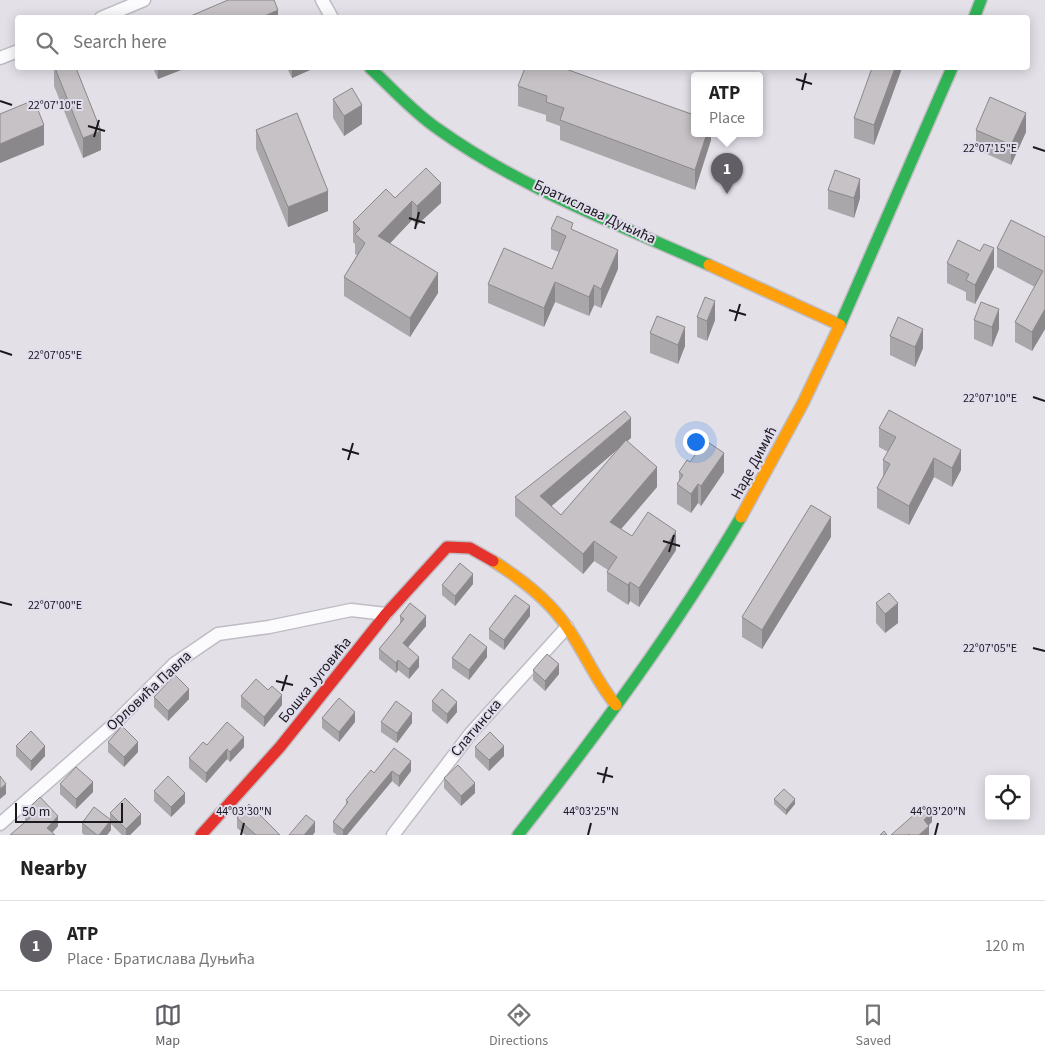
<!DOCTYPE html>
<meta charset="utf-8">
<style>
body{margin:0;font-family:"Source Sans 3",sans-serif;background:#f6f6f6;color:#222}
.controls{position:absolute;right:15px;bottom:15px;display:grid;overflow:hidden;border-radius:5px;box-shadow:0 2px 12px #0003}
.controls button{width:45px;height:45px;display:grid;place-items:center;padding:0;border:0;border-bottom:1px solid #e0e0e0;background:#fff;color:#222;font:25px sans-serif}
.scale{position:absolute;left:15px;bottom:12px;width:108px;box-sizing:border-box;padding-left:5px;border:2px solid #1b191e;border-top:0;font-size:14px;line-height:18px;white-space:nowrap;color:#1b191e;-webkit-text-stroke:4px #e2ddec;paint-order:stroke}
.you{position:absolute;left:695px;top:441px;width:18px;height:18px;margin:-12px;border:4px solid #fff;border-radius:50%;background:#1a73e8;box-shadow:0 0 0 8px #1a73e833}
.badge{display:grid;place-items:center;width:32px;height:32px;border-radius:50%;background:#615f65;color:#fff;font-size:16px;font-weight:700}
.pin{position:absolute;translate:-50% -41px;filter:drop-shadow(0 1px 2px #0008)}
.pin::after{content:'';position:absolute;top:26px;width:18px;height:15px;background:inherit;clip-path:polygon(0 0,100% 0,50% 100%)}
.popup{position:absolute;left:691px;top:72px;width:72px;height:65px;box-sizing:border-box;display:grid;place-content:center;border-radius:5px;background:#fff;filter:drop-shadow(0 1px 4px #0005);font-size:16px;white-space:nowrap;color:#767676}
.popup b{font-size:19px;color:#222}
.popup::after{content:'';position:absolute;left:50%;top:100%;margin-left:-10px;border:10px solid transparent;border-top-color:#fff}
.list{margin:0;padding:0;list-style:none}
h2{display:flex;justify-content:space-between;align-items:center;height:65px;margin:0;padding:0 20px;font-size:21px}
h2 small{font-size:16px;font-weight:400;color:#767676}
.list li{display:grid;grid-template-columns:32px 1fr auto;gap:15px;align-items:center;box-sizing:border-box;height:90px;padding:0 20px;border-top:1px solid #e0e0e0}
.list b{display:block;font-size:19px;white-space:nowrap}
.list p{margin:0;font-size:16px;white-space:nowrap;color:#767676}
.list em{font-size:16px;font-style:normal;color:#767676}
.icon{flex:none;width:28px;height:28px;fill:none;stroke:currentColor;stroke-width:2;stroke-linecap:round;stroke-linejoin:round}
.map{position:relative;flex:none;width:1045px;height:835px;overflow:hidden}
.search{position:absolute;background:#fff;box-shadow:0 2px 12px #0003;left:15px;right:15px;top:15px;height:55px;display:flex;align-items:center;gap:12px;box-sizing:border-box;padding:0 18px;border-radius:5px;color:#767676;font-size:19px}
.sheet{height:155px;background:#fff}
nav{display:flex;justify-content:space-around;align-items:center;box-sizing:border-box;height:70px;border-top:1px solid #e0e0e0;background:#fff;font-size:14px;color:#767676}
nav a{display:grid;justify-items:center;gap:2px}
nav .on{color:#615f65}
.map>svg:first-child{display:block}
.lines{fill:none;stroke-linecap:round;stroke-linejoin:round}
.street-casing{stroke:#bfbcc3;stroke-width:15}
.fast-casing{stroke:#bfbcc3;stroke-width:14}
.slow-casing{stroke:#bfbcc3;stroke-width:14}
.jam-casing{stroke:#bfbcc3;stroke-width:14}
.street{stroke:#fbfafc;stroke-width:12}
.fast{stroke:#30b455;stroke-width:11}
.slow{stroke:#ff9f0a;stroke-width:11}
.jam{stroke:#e5322d;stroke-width:11}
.wall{fill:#aaa7aa;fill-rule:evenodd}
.shaded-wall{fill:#8b888b}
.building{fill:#c6c2c6;stroke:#8b888b}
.ticks{fill:none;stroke:#1b191e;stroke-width:2}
.labels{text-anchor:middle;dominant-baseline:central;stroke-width:4;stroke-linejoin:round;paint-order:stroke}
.street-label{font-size:15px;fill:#1b191e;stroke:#e2ddec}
.ticks-label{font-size:12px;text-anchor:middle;fill:#1b191e;stroke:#e2ddec;stroke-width:4;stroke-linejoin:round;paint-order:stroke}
</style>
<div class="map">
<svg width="1045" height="835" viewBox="0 0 1045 835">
<rect width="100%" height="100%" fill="#e3e0e8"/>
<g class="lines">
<!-- street casing -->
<g class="street-casing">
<path id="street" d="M322,0L332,18
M101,18L144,0
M0,58L18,51
M0,824L113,725L174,664L218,634L269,627L351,610L386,614
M393,835L471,733L567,627"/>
</g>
<!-- fast casing -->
<g class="fast-casing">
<path id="fast" d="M974,18L981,0
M370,68C392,88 413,112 438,129C520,188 618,224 709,265
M840,325L952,68
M518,835C598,733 675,629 741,517"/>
</g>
<!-- slow casing -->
<g class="slow-casing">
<path id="slow" d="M709,265L840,325
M741,517L803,403L840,325
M493,561C520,578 549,600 567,627C585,653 596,681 616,705"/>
</g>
<!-- jam casing -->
<g class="jam-casing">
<path id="jam" d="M201,835L280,747L386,614L447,547L470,548L493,561"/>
</g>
<!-- street -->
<use href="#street" class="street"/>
<!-- fast -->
<use href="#fast" class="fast"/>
<!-- slow -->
<use href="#slow" class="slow"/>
<!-- jam -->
<use href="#jam" class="jam"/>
</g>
<!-- wall -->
<path class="wall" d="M54,68L101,150L83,158L54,86Z
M153,68H186L158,79Z
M287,68H310V70L292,78Z
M902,68L874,145L854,138V118Z
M518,86L711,133V140L695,190L560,140V126L546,121V115L518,106Z
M333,99L362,124L344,136L333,118Z
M256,130L328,211L288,227L256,149Z
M976,130L1026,132L1011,165L976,149Z
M828,190L860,198L854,218L828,209Z
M395,198L441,203L417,225L412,220L390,243L438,293L410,337L344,296V277L357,255L355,254V244L353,242V222Z
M551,229L573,230L618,269L601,308L594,305L589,316L555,302L544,327L488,303V284L552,269L559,252L551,249Z
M1045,237V329L1032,351L1015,342V322L1035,287L997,267V248Z
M947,263L994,268L975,304L966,300V292L947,283Z
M697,317L715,320L707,341L697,337Z
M974,320L999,329L992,347L974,339Z
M650,333L685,346L678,364L650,353Z
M890,336L923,348L915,367L890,355Z
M879,428L961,470L952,487L934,477L909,525L877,508V488L883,476V460L888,452L879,447Z
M631,438L627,441L657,487L621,529L632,536L676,550L639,607L630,601L628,605L607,591V572L608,570L594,561L583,574L515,516V497ZM621,446L561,515L551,506Z
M690,462L724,472L701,506L698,503L691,513L677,504V484L679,482V472Z
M831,537L762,649L742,637V617Z
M473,584L455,606L442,595V585Z
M876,603L898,623L885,633L876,623Z
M400,616L426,626L408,647L419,667L409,679L398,670L396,673L379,659V649L400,624Z
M530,616L504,650L489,639V629Z
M487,657L469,680L452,668V658Z
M533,670L559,674L545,691L533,680Z
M241,696L282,705L264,727L241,707Z
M154,697L189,699L168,721L154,707Z
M432,701L457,712L447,724L432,711Z
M322,718L355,722L339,742L322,728Z
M381,722L412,723L397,743L381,732Z
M108,742L138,752L124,767L108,752Z
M207,745L244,747L230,762L227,759L206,783L189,768V758Z
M16,746L45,756L31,771L16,756Z
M475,747L504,756L489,771L475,757Z
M394,748L411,771L399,787L392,781L347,835H337L333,832V822L346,805V800L374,773Z
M444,778L475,793L461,806L444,788Z
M60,784L93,792L76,809L60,794Z
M154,791L185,803L171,817L154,801Z
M774,799L795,804L786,815L774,804Z
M25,812L58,826L52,833L25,822Z
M110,813L141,824L130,835H122L111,824V830L107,835H84L82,833V823L110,819Z
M237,818L280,835H245L237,828Z"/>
<!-- shaded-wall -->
<path class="shaded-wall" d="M278,10V18H260Z
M158,68H186L158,79Z
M292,68H310V70L292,78Z
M895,68H902L874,145V125Z
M362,105V124L344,136V116Z
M1026,113V132L1011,165V145Z
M44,125V145L0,163V144Z
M101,131V150L83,158V138Z
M707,133H711V140L695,190V170Z
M860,179V198L854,218V198Z
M441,183V203L417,225V206Z
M328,191V211L288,227V207Z
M412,201V220L378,256V236Z
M994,248V268L975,304V285Z
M618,250V269L601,308V289Z
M438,273V293L410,337V318Z
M555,282V302L544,327V308Z
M594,285V305L589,316V297Z
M715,301V320L707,341V321Z
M999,309V329L992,347V327Z
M1045,309V329L1032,351V332Z
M685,327V346L678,364V345Z
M923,329V348L915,367V347Z
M631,418V438L540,516V496Z
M961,450V470L952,487V468Z
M724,453V472L701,506V486Z
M934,458V477L909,525V506Z
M657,467V487L610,542V522Z
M698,484V503L691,513V494Z
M831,517V537L762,649V630Z
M676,531V550L639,607V588Z
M594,541V561L583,574V554Z
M473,574V584L455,606V596Z
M630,582V601L628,605V585Z
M898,603V623L885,633V614Z
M530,606V616L504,650V640Z
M426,616V626L403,653V643Z
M487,647V657L469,680V670Z
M419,657V667L409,679V669Z
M398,660V670L396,673V663Z
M559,664V674L545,691V681Z
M189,689V699L168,721V711Z
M282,695V705L264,727V717Z
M457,702V712L447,724V714Z
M355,712V722L339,742V732Z
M412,713V723L397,743V733Z
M244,737V747L230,762V752Z
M138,742V752L124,767V757Z
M45,746V756L31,771V761Z
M504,746V756L489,771V760Z
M227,749V759L206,783V773Z
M411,761V771L399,787V776Z
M392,771V781L347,835H343V830Z
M93,782V792L76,809V799Z
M475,783V793L461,806V796Z
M6,784V794L0,799V789Z
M185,793V803L171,817V807Z
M795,799V804L786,815V810Z
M932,812V822L924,830V820Z
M141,814V824L130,835H126V829Z
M58,816V826L50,835L47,828Z
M111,820V830L107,835H99Z
M315,822V832L313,835H304Z
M929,826V835H919Z"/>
<!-- building -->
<path class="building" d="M228,0H274L278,10L260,18H186Z
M55,68H76L101,131L83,138Z
M525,68H563L694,115V133H707L695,170L560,120L564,108L546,102L547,96L518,86Z
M872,68H895L874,125L854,118Z
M352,88L362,105L344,116L333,99Z
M990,97L1026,113L1011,145L976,130Z
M34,100L44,125L0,144V114Z
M297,113L328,191L288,207L256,130Z
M426,168L441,183L417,206L412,201L378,236L438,273L410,318L344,277L365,243L355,234L360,229L353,222L386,189L395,198Z
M835,170L860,179L854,198L828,190Z
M557,216L573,223L571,229L618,250L601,289L594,285L589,297L555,282L544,308L488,284L504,248L552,269L566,236L551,229Z
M1011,220L1045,237V309L1032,332L1015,322L1043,271L997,248Z
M958,240L980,251L984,244L994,248L975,285L966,280L969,274L947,263Z
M705,297L715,301L707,321L697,317Z
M981,302L999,309L992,327L974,320Z
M657,316L685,327L678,345L650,333Z
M898,317L923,329L915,347L890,336Z
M889,410L961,450L952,468L934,458L909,506L877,488L890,464L883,460L896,437L879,428Z
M625,411L631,418L540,496L561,515L626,440L657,467L610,522L632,536L648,512L676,531L639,588L630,582L628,585L607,572L617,557L594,541L583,554L515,497Z
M705,440L724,453L701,486L698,484L691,494L677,484L683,475L679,472L687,460L690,462Z
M811,505L831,517L762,630L742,617Z
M460,563L473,574L455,596L442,585Z
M889,593L898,603L885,614L876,603Z
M515,595L530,606L504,640L489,629Z
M410,603L426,616L403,643L419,657L409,669L398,660L396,663L379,649L404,619L400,616Z
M470,634L487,647L469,670L452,658Z
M547,654L559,664L545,681L533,670Z
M175,675L189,689L168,711L154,697Z
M256,679L268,690L272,686L282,695L264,717L241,696Z
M442,689L457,702L447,714L432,701Z
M339,698L355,712L339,732L322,718Z
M396,701L412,713L397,733L381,722Z
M227,722L244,737L230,752L227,749L206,773L189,758L203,742L207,745Z
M122,726L138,742L124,757L108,742Z
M31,731L45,746L31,761L16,746Z
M490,732L504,746L489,760L475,747Z
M394,748L411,761L399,776L392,771L343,830L333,822L348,802L346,800L371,770L374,773Z
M458,765L475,783L461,796L444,778Z
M76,767L93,782L76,799L60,784Z
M0,776L6,784L0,789Z
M168,776L185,793L171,807L154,791Z
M784,789L795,799L786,810L774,799Z
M40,797L58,816L47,828L55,835H10L31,817L25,812Z
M125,798L141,814L126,829L110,813Z
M249,804L280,835H256L237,818Z
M925,805L932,812L924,820L929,826L919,835H909V834L908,835H891Z
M94,807L111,820L99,835H97L82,823Z
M306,815L315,822L304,835H289Z
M884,831L887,835H880Z"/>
<!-- ticks -->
<path class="ticks" d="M796,79L812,84M802,90L806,73M0,101L12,105M88,126L105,131M94,137L99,120M1033,147L1045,151M409,218L425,223M415,229L419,212M729,310L746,315M735,321L740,304M0,351L12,355M1033,397L1045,401M342,449L359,454M348,460L353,443M663,541L680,546M669,552L674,535M0,602L12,605M1033,648L1045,651M276,681L293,685M282,691L287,675M597,773L613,777M603,783L607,767M241,835L244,823M588,835L591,823M935,835L938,823"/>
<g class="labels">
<!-- street labels -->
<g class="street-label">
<text transform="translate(595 212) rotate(25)">Братислава Дуњића</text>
<text transform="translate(754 463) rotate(-62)">Наде Димић</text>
<text transform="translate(315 680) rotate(-51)">Бошка Југовића</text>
<text transform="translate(149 691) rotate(-43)">Орловића Павла</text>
<text transform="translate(476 728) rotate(-50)">Слатинска</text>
</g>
</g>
<g class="ticks-label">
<text x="55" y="109">22°07'10"E</text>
<text x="990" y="152">22°07'15"E</text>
<text x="55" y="359">22°07'05"E</text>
<text x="990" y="402">22°07'10"E</text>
<text x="55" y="609">22°07'00"E</text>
<text x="990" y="652">22°07'05"E</text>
<text x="244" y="815">44°03'30"N</text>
<text x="591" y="815">44°03'25"N</text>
<text x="938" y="815">44°03'20"N</text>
</g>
</svg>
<div class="controls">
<button><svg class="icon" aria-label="locate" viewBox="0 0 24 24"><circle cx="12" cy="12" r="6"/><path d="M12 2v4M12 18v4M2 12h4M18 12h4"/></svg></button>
</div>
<div class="scale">50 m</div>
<div class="you"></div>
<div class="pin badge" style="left:727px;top:194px">1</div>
<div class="popup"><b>ATP</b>Place</div>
<div class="search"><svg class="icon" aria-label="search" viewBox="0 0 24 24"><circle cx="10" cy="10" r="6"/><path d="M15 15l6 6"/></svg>Search here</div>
</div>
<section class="sheet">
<h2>Nearby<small></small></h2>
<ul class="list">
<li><span class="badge">1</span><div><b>ATP</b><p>Place · Братислава Дуњића</p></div><em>120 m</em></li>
</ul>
</section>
<nav>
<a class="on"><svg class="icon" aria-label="map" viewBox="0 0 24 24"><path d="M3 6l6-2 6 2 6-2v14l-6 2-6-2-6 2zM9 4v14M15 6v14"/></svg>Map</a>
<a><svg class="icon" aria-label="directions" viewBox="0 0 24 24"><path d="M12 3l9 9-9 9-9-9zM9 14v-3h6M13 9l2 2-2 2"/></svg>Directions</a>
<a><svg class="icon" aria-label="saved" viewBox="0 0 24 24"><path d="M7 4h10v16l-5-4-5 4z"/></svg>Saved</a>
</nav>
